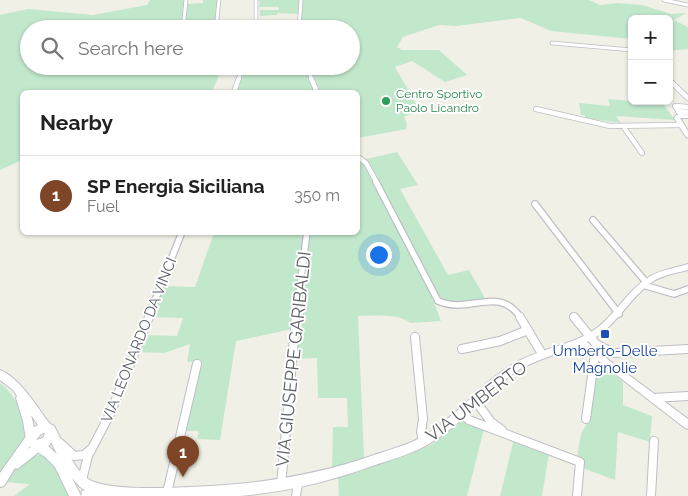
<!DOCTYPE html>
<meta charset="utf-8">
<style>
body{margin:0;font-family:Raleway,sans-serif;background:#f6f6f6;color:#222}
.controls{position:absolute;right:15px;top:15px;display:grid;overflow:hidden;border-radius:8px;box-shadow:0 1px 4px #0004}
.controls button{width:45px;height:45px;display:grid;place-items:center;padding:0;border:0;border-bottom:1px solid #e0e0e0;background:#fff;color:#222;font:25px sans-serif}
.you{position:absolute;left:378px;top:254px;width:18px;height:18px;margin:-12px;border:4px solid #fff;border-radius:50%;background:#1a73e8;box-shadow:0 0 0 8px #1a73e833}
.badge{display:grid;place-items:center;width:32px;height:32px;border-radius:50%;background:#7e4627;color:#fff;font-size:16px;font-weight:700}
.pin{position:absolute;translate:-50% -41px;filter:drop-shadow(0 1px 2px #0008)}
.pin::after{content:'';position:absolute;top:26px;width:18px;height:15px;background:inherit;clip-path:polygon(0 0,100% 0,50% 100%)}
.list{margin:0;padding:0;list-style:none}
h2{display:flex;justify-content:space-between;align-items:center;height:65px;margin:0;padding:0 20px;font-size:21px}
h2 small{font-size:16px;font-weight:400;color:#767676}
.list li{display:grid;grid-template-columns:32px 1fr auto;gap:15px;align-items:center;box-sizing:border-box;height:80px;padding:0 20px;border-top:1px solid #e0e0e0}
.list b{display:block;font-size:19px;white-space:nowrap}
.list p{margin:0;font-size:16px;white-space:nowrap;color:#767676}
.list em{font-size:16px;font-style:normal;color:#767676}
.icon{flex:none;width:28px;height:28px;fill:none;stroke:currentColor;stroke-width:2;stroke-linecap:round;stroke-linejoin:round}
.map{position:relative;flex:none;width:688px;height:496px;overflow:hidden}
.search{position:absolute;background:#fff;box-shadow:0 1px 4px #0004;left:20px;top:20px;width:340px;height:55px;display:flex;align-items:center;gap:12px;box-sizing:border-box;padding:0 18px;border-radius:28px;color:#767676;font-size:19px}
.panel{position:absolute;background:#fff;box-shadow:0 1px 4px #0004;left:20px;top:90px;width:340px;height:145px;border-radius:8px}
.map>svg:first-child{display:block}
.green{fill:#c2e8cc}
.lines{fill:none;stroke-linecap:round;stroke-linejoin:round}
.minor-far3-casing{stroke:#bdbec5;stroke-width:4.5}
.minor-far2-casing{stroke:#bdbec5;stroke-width:6}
.minor-far1-casing{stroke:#bdbec5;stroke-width:8}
.minor-casing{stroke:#bdbec5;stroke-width:10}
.tertiary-casing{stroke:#bdbec5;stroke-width:2}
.secondary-casing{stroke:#c0c1c9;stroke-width:2}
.minor-far3{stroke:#fff;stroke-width:3}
.minor-far2{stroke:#fff;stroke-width:4.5}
.minor-far1{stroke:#fff;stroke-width:5.5}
.minor{stroke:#fff;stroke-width:8}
.tertiary{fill:#fff;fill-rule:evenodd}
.secondary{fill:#fff;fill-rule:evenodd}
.leisure-dot{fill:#2e9e5b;stroke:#fff;stroke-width:2}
.transit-dot{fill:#1a4fb4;stroke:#fff;stroke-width:2}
.labels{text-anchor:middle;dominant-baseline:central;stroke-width:4;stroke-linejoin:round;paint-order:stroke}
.far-leisure-label{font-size:12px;fill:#27864d;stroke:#fff;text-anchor:start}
.street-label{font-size:15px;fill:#5d5f67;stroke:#fff}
.transit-label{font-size:15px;fill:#164399;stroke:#fff}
.near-street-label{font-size:18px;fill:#5d5f67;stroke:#fff}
</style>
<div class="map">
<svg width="688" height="496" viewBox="0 0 688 496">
<rect width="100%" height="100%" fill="#f0f0e6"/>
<!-- green -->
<path class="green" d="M150,0H185L182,29H29V66H223L212,92H22V160L0,170V15L28,9L93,15L147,5Z
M203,0H218L215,29H184L187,4L203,3Z
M258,0H300L299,14L278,13L277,15L260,16V10H279V7H259L260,2Z
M303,0H589L600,5L618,3L642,5L671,14L686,13L674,20L688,27V49L669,51V19H632V39L551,31L521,18L456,26L439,25L403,37L397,47L402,50H439L467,75L445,82L412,61L395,67L419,109L418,111L404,117L407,124L406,129L358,138V92H320L314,77L301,66H351V29H301Z
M243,66H297L309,75L315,92H237L243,74Z
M608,99L663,104L675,120L616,116L621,123L585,118V115H581L579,103L610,106Z
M397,152L418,185L400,189L448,275L469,270L486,300C466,302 448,309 434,290L366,159Z
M358,158L364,163L434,302L441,321L410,323C399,313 372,316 358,316L364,458L332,468L333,427H348L347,398H318L317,358L295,359L309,233L358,232Z
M214,233H304L292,329L236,341L220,440L197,439L199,431H185L199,361L187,362L190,344L164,353L139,352L145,335L177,336L183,318L153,317L165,286L195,287Z
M596,363L601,364L623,382V405L652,416L650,442L618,432L615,480L585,469L583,464L577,457L581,434L589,420Z
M0,383C14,393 29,420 25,437C22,452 9,465 0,476Z
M462,420L484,429L467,496H339L338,477L433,444L457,421Z
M514,439L549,454L542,496H500Z
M44,454L56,463L70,496H14L30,484L4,482C15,469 26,455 44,454Z"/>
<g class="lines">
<!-- minor-far3 casing -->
<g class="minor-far3-casing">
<path id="minor-far3" d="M256,0V29
M664,0L688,5
M183,29L186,0
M216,29L219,0
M299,29L301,0
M552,43L632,50
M299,66L310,75L312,79
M239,79L241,66"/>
</g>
<!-- minor-far2 casing -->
<g class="minor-far2-casing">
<path id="minor-far2" d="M311,78L317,92
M669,80L688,98
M234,92L239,78
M536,109L610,126L681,125
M678,111L688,112
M681,115L675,106L688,107
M623,126L642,153
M358,157L366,163L377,183"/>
</g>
<!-- minor-far1 casing -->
<g class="minor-far1-casing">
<path id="minor-far1" d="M376,182L438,301C471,315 498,284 521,318
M535,204L619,314
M593,220L646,282
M643,285L674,294L688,289
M574,317L575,318
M148,318L182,232
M296,318L307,232"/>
</g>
<!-- minor casing -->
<g class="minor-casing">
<path id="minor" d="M520,317L542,354
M574,317L596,344L611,352
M415,337L423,419L421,432L423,442
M462,349L500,341L528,330
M593,352L616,353L688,349
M653,398L688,396
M475,400L491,422L502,430
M461,413L469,420L580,462L577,496
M586,419L595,354
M60,443L74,456L84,455L91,449
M82,480L88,456L110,414L149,317
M281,486L296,317
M167,493L197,364
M296,496L298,483
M651,496L654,441"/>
</g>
<!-- tertiary casing -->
<g class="tertiary-casing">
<path id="tertiary" d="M581,338L584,339L598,352L688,419V429L685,428L592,356L578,343L577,341L578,339Z
M32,431L35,432L37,435L28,449L42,439L45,441L47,444L45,447L20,467L17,469L15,468L4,486L0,487V473L29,432Z"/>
</g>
<!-- secondary casing -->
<g class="secondary-casing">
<path id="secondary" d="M688,114V118H680L688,131V138L686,137L674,118L676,115Z
M688,264V270C676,273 663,275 652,282C628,299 616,328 589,341C563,354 534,358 510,376C480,398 458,429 425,446C409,455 390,460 372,466C329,482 285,492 240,496C222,496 204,496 187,496C151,496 116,496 81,496L82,491L85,490L80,487L72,478L81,496H69L55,467L45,457L27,445L23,421L16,398L17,396L13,390L0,380V370C20,378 37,407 50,424L54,426C63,442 73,468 88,479C106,491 167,488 189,487C253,485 314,476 374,455C392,449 411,444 427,434C459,414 482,382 515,363C539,349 568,346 591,332C614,318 626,291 649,277C660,270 675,268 688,264ZM31,415L38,425L34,427ZM45,433L43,438L36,440L41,434ZM51,442L57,454L48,446L50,445Z"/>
</g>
<!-- minor-far3 -->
<use href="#minor-far3" class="minor-far3"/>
<!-- minor-far2 -->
<use href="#minor-far2" class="minor-far2"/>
<!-- minor-far1 -->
<use href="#minor-far1" class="minor-far1"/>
<!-- minor -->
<use href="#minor" class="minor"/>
<!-- tertiary -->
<use href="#tertiary" class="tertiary"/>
<!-- secondary -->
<use href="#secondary" class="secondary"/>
</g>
<!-- markers -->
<circle class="leisure-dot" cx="386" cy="101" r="5"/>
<rect class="transit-dot" x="600" y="329" width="10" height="10" rx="2.5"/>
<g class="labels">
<!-- far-leisure labels -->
<g class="far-leisure-label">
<text x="396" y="94">Centro Sportivo<tspan x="396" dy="14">Paolo Licandro</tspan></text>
</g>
<!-- street labels -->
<g class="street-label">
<text transform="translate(139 340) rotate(-68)">VIA LEONARDO DA VINCI</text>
</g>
<!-- transit labels -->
<g class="transit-label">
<text x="605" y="351">Umberto-Delle<tspan x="605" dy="17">Magnolie</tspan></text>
</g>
<!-- near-street labels -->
<g class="near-street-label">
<text transform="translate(293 359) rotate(-84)">VIA GIUSEPPE GARIBALDI</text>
<text transform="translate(476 401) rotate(-37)">VIA UMBERTO</text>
</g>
</g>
</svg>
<div class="controls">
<button>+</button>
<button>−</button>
</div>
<div class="you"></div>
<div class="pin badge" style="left:183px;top:477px">1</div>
<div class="search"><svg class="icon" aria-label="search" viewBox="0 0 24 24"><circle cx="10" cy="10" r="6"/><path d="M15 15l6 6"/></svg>Search here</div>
<section class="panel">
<h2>Nearby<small></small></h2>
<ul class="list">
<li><span class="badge">1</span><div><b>SP Energia Siciliana</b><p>Fuel</p></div><em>350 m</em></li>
</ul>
</section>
</div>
